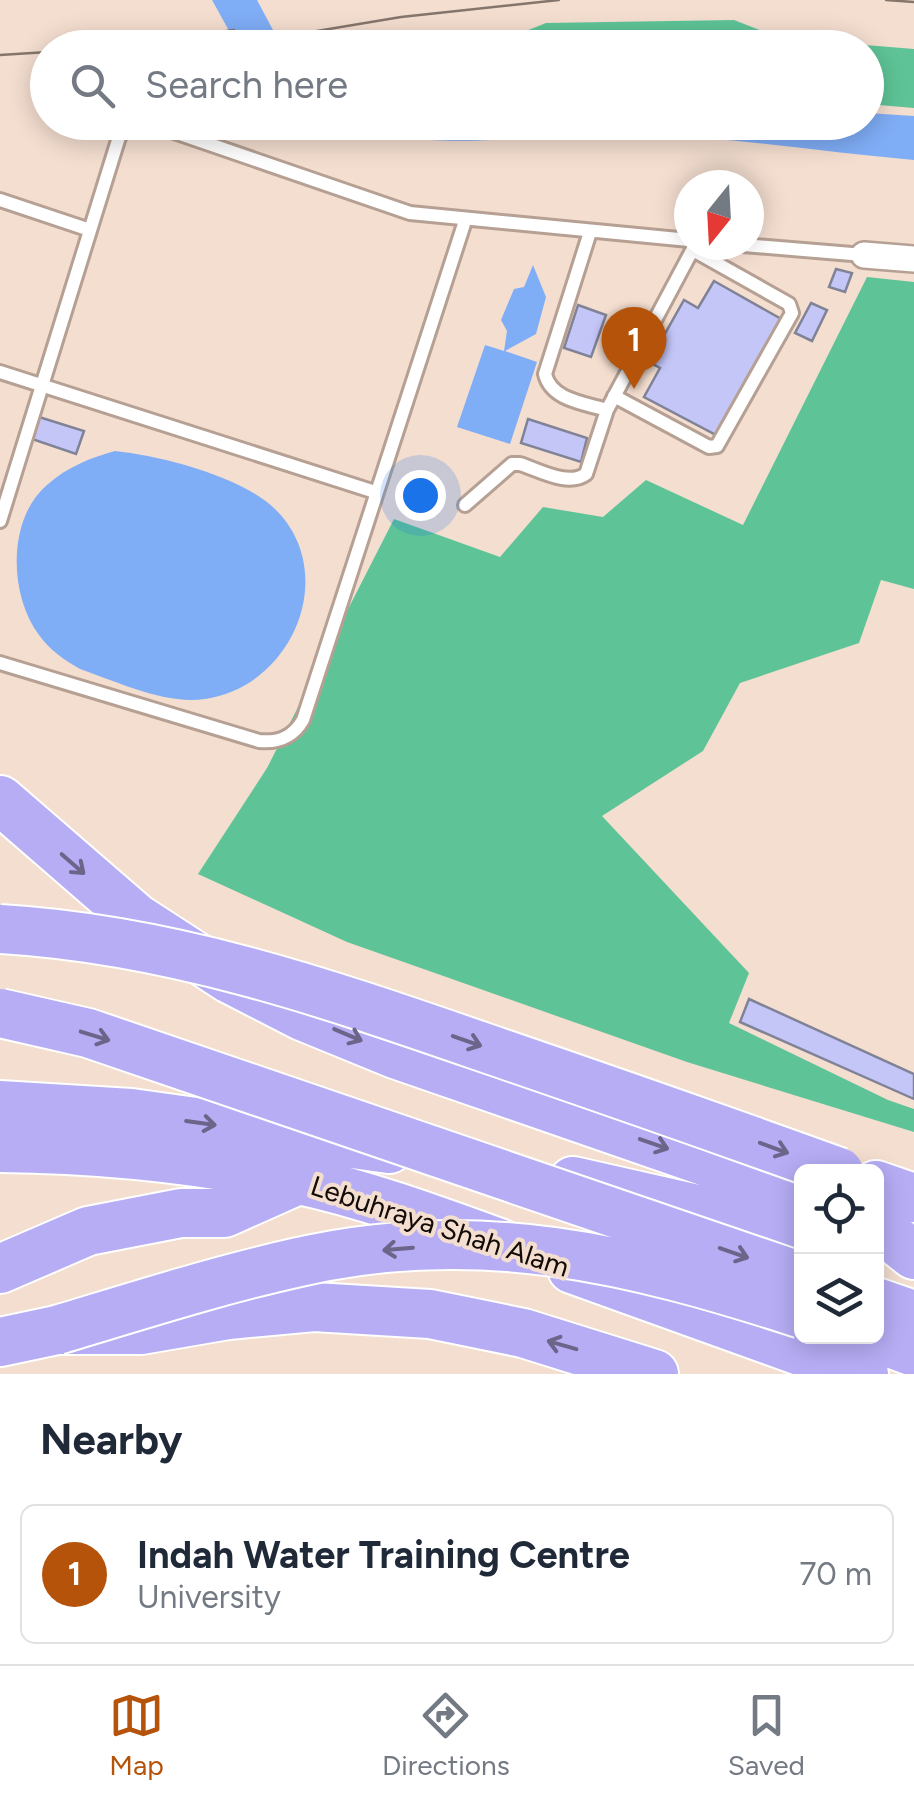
<!DOCTYPE html>
<style>
body{margin:0;font-family:Figtree,sans-serif;background:#f6f6f7;color:#1f2937}
.controls{position:absolute;right:30px;bottom:30px;display:grid;overflow:hidden;border-radius:15px;box-shadow:0 5px 25px #0003}
.controls button{width:90px;height:90px;display:grid;place-items:center;padding:0;border:0;border-bottom:2px solid #e0e1e3;background:#fff;color:#1f2937;font:50px sans-serif}
.compass{position:absolute;left:674px;top:170px;width:90px;height:90px;border-radius:50%;background:#fff;box-shadow:0 5px 25px #0003;rotate:198deg}
.you{position:absolute;left:420px;top:495px;width:35px;height:35px;margin:-25px;border:8px solid #fff;border-radius:50%;background:#1a73e8;box-shadow:0 0 0 15px #1a73e833}
.badge{display:grid;place-items:center;width:65px;height:65px;border-radius:50%;background:#b45309;color:#fff;font-size:32px;font-weight:700}
.pin{position:absolute;translate:-50% -82px;filter:drop-shadow(0 2px 5px #0008)}
.pin::after{content:'';position:absolute;top:52px;width:35px;height:30px;background:inherit;clip-path:polygon(0 0,100% 0,50% 100%)}
.list{margin:0;padding:0;list-style:none}
h2{display:flex;justify-content:space-between;align-items:center;height:130px;margin:0;padding:0 40px;font-size:42px}
h2 small{font-size:32px;font-weight:400;color:#747a83}
.list li{display:grid;grid-template-columns:65px 1fr auto;gap:30px;align-items:center;box-sizing:border-box;height:140px;margin:0 20px 20px;padding:0 20px;border:2px solid #e0e1e3;border-radius:15px}
.list b{display:block;font-size:38px;white-space:nowrap}
.list p{margin:0;font-size:32px;white-space:nowrap;color:#747a83}
.list em{font-size:32px;font-style:normal;color:#747a83}
.icon{flex:none;width:55px;height:55px;fill:none;stroke:currentColor;stroke-width:2;stroke-linecap:round;stroke-linejoin:round}
.map{position:relative;flex:none;width:914px;height:1374px;overflow:hidden}
.search{position:absolute;background:#fff;box-shadow:0 5px 25px #0003;left:30px;right:30px;top:30px;height:110px;display:flex;align-items:center;gap:25px;box-sizing:border-box;padding:0 35px;border-radius:55px;color:#747a83;font-size:38px}
.sheet{height:290px;background:#fff}
nav{display:flex;justify-content:space-around;align-items:center;box-sizing:border-box;height:140px;border-top:2px solid #e0e1e3;background:#fff;font-size:28px;color:#747a83}
nav a{display:grid;justify-items:center;gap:5px}
nav .on{color:#b45309}
.map>svg:first-child{display:block}
.forest{fill:#5ec497}
.water{fill:#7fadf6}
.building{fill:#c4c6f8;stroke:#808296;stroke-width:2.5}
.lines{fill:none;stroke-linecap:round;stroke-linejoin:round}
.lane-casing{stroke:#b5a093;stroke-width:18}
.street-casing{stroke:#b5a093;stroke-width:30}
.highway-casing{stroke:#fff;stroke-width:52}
.lane{stroke:#fff;stroke-width:12}
.street{stroke:#fff;stroke-width:25}
.highway{stroke:#b6adf5;stroke-width:48}
.tram{stroke:#85766d;stroke-width:2.5}
.highway-bridge-casing{stroke:#fff;stroke-width:52;stroke-linecap:butt}
.highway-bridge{stroke:#b6adf5;stroke-width:48}
.oneway{stroke:#6c6489}
.labels{text-anchor:middle;dominant-baseline:central;stroke-width:8;stroke-linejoin:round;paint-order:stroke}
.street-label{font-size:28px;fill:#110a06;stroke:#f4ded0}
</style>
<div class="map">
<svg width="914" height="1374" viewBox="0 0 914 1374">
<rect width="100%" height="100%" fill="#f4ded0"/>
<!-- forest -->
<path class="forest" d="M734,20L780,38L914,49V108L867,104L866,48L337,47L448,30L499,42L546,23Z
M867,277L914,282V589L881,580L859,643L740,683L703,751L602,816L749,973L729,1023L888,1100L914,1109V1132L687,1062L347,942L198,874L267,768L394,519L500,557L543,507L603,517L646,480L743,525Z"/>
<!-- water -->
<path class="water" d="M212,0H257L282,47H238Z
M867,113L914,116V160C823,152 731,137 639,134C548,131 427,157 343,123L866,122Z
M533,265L546,297L536,334L505,351L537,362L510,444L457,427L485,345L504,351L507,331L501,320L514,289L524,287Z
M115,451C162,456 245,477 278,512C339,577 291,687 205,699C165,705 118,682 80,669C64,660 50,650 39,635C9,595 7,519 47,485C67,467 90,458 115,451Z"/>
<!-- building -->
<path class="building" d="M836,269L852,273L845,292L829,287Z
M714,281L783,320L718,436L644,397L660,368L649,362L684,300L698,308Z
M811,303L827,310L812,341L795,333Z
M578,305L606,315L591,357L564,348Z
M39,417L84,431L76,454L32,439Z
M528,419L587,438L581,462L521,443Z
M749,999L914,1074V1099L740,1022Z"/>
<g class="lines">
<!-- lane casing -->
<g class="lane-casing">
<path id="lane" d="M0,200L90,230
M590,232L545,374C551,400 584,403 607,410
M743,245L864,255
M0,372L375,492
M614,396L709,447L717,446L792,313L789,304L693,250
M465,505L512,464H520C539,470 568,487 586,474L607,410L695,245
M0,521L119,137L125,129L148,123L410,213L689,240
M0,663L259,741C279,743 293,737 303,720L465,221"/>
</g>
<!-- street casing -->
<g class="street-casing">
<path id="street" d="M864,255L914,259"/>
</g>
<!-- highway casing -->
<g class="highway-casing">
<path id="highway" d="M0,800L136,918L230,979L302,1016L395,1054L802,1195
M0,1105L131,1113L389,1149
M0,1148C99,1149 198,1159 295,1179C365,1194 433,1219 499,1243
M573,1181L754,1222L802,1238
M876,1185L914,1198
M876,1225L914,1255
M0,1269L88,1231L181,1213H224L298,1180
M572,1269L864,1374
M876,1302L914,1315
M871,1336L914,1352
M0,1342L57,1330H141L228,1315L314,1307L430,1314L523,1333L654,1374"/>
</g>
<!-- lane -->
<use href="#lane" class="lane"/>
<!-- street -->
<use href="#street" class="street"/>
<!-- highway -->
<use href="#highway" class="highway"/>
<!-- tram -->
<path class="tram" d="M886,0L914,2
M95,48L234,30
M215,48L401,17L559,0
M0,55L48,52"/>
<!-- highway-bridge casing -->
<g class="highway-bridge-casing">
<path id="highway-bridge" d="M0,929C169,939 321,991 480,1046C600,1087 720,1129 839,1172
M0,1013L88,1033L802,1277
M57,1330C137,1306 218,1280 299,1262C477,1221 634,1259 802,1314"/>
</g>
<!-- highway-bridge -->
<use href="#highway-bridge" class="highway-bridge"/>
</g>
<!-- one-way arrows -->
<defs><path id="oneway-shaft" d="M-6 0H5M1.5-3L5.5 0L1.5 3" fill="none" stroke-width="1.6" stroke-linecap="round" stroke-linejoin="round" transform="scale(2.5)"/></defs>
<g class="oneway">
<use href="#oneway-shaft" transform="translate(73 864) rotate(41)"/>
<use href="#oneway-shaft" transform="translate(348 1035) rotate(23)"/>
<use href="#oneway-shaft" transform="translate(95 1036) rotate(17)"/>
<use href="#oneway-shaft" transform="translate(467 1041) rotate(19)"/>
<use href="#oneway-shaft" transform="translate(201 1123) rotate(8)"/>
<use href="#oneway-shaft" transform="translate(654 1144) rotate(19)"/>
<use href="#oneway-shaft" transform="translate(774 1148) rotate(20)"/>
<use href="#oneway-shaft" transform="translate(398 1249) rotate(175)"/>
<use href="#oneway-shaft" transform="translate(734 1253) rotate(19)"/>
<use href="#oneway-shaft" transform="translate(562 1345) rotate(-164)"/>
</g>
<g class="labels">
<!-- street labels -->
<g class="street-label">
<text transform="translate(440 1226) rotate(18)">Lebuhraya Shah Alam</text>
</g>
</g>
</svg>
<div class="controls">
<button><svg class="icon" aria-label="locate" viewBox="0 0 24 24"><circle cx="12" cy="12" r="6"/><path d="M12 2v4M12 18v4M2 12h4M18 12h4"/></svg></button>
<button><svg class="icon" aria-label="layers" viewBox="0 0 24 24"><path d="M12 4l9 5-9 5-9-5zM3 14l9 5 9-5"/></svg></button>
</div>
<svg class="compass" viewBox="-18 -18 36 36"><path d="M0-13l5 13h-10z" fill="#e53935"/><path d="M0 13l5-13h-10z" fill="#747a83"/></svg>
<div class="you"></div>
<div class="pin badge" style="left:634px;top:389px">1</div>
<div class="search"><svg class="icon" aria-label="search" viewBox="0 0 24 24"><circle cx="10" cy="10" r="6"/><path d="M15 15l6 6"/></svg>Search here</div>
</div>
<section class="sheet">
<h2>Nearby<small></small></h2>
<ul class="list">
<li><span class="badge">1</span><div><b>Indah Water Training Centre</b><p>University</p></div><em>70 m</em></li>
</ul>
</section>
<nav>
<a class="on"><svg class="icon" aria-label="map" viewBox="0 0 24 24"><path d="M3 6l6-2 6 2 6-2v14l-6 2-6-2-6 2zM9 4v14M15 6v14"/></svg>Map</a>
<a><svg class="icon" aria-label="directions" viewBox="0 0 24 24"><path d="M12 3l9 9-9 9-9-9zM9 14v-3h6M13 9l2 2-2 2"/></svg>Directions</a>
<a><svg class="icon" aria-label="saved" viewBox="0 0 24 24"><path d="M7 4h10v16l-5-4-5 4z"/></svg>Saved</a>
</nav>
